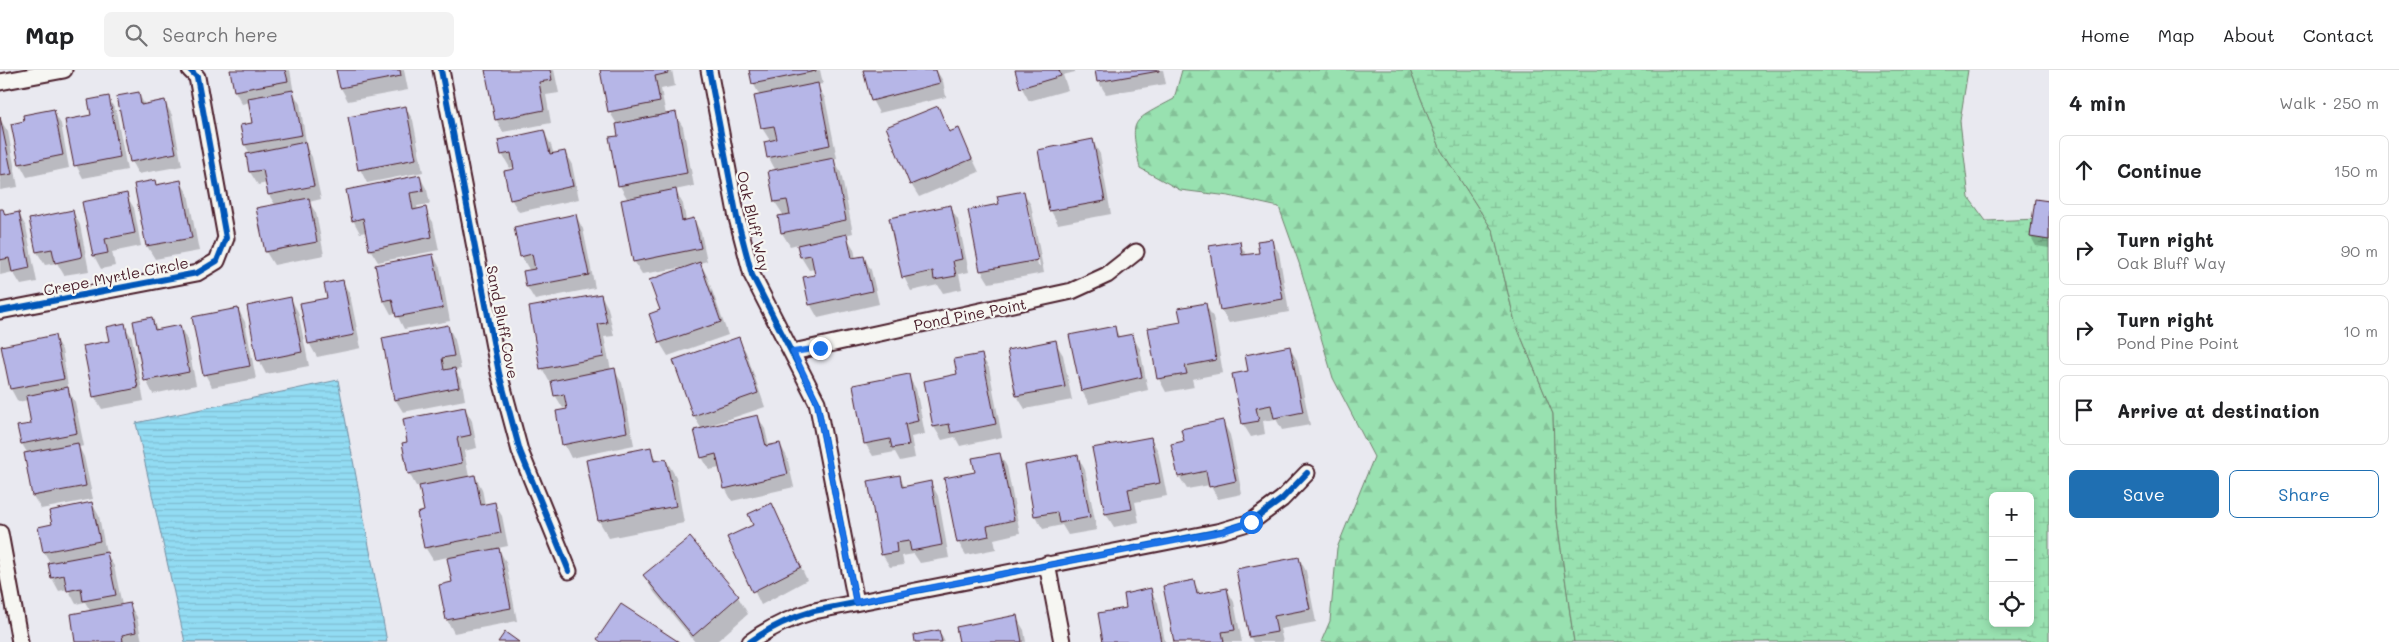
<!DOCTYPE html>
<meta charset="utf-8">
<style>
body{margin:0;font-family:Mali,sans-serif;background:#f2f2f2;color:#202124}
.controls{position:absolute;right:15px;bottom:15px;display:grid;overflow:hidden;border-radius:8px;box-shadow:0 2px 8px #0003}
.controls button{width:45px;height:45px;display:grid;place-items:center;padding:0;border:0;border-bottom:1px solid #e0e0e0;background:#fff;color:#202124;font:25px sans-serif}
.stop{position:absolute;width:15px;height:15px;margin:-11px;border:4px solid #1a73e8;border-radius:50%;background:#fff}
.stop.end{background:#1a73e8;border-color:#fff;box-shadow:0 1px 5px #0008}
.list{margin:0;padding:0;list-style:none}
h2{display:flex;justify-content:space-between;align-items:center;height:65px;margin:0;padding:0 20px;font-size:21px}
h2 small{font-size:16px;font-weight:400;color:#757577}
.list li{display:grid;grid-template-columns:32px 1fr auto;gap:15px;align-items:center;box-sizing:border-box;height:70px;margin:0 10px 10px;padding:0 10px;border:1px solid #e0e0e0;border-radius:8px}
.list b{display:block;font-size:19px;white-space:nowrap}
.list p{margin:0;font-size:16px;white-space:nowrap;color:#757577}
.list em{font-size:16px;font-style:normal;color:#757577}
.actions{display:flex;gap:10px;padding:15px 20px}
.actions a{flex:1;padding:11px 0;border:1px solid #1f6fb2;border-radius:8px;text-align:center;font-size:18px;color:#1f6fb2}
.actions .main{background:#1f6fb2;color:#fff}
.icon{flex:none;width:28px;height:28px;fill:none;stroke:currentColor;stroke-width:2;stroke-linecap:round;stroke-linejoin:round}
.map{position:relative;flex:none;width:2049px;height:572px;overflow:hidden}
header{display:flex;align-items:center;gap:30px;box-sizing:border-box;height:70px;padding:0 25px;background:#fff;border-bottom:1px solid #e0e0e0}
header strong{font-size:24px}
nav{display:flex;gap:28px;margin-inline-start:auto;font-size:18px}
.search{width:350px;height:45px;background:#f2f2f2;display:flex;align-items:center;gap:12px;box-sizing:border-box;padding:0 18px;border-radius:8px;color:#757577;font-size:19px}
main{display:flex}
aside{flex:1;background:#fff}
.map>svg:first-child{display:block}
.forest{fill:url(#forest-firs);stroke:#71806e}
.wetland{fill:url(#wetland-marsh);stroke:#71806e;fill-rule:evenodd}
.water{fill:url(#water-rules);stroke:#7590a3}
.shadow{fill:#0003;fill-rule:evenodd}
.building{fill:#b6b6e7;stroke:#4a1f2b}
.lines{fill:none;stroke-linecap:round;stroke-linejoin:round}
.minor-casing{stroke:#4a1f2b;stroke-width:19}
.minor{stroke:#f6f6f2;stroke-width:15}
.cycleway-casing{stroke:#f6f6f2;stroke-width:9}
.cycleway{stroke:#0057b8;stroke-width:6}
.route{stroke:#1a73e8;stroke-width:6}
.labels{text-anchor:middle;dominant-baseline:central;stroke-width:4.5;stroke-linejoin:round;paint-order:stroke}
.street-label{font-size:15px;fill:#4a1f2b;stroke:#f6f6f2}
</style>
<header>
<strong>Map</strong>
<div class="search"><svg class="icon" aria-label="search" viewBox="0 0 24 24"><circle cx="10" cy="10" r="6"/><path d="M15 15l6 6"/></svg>Search here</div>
<nav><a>Home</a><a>Map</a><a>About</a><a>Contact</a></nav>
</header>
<main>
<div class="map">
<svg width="2049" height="572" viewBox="0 0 2049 572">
<defs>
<pattern id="forest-firs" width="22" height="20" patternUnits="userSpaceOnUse" patternTransform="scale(1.25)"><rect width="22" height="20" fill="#98e1b0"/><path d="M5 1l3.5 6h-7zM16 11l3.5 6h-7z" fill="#84c198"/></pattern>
<pattern id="wetland-marsh" width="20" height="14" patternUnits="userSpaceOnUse" patternTransform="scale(1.25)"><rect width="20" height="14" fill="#98e1b0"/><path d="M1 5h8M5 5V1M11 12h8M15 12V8" fill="none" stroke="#84c198"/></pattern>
<pattern id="water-rules" width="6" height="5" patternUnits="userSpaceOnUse" patternTransform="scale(1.25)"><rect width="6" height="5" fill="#92dcf3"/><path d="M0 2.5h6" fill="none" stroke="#7fbcd0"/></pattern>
</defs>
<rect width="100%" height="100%" fill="#e9e9f0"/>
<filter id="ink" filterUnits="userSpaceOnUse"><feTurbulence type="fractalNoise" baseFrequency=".02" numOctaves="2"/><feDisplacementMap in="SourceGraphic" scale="10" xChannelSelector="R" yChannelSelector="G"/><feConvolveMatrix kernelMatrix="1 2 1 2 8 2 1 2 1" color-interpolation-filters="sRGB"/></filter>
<g filter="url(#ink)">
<!-- forest -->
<path class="forest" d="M1182,0H1410L1441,80L1493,161L1515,252L1553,344L1556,443L1574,572H1321L1330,551L1337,478L1374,387L1333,308L1299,193L1279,137L1229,126L1180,120L1140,98C1130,48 1129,53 1174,29Z"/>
<!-- wetland -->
<path class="wetland" d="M1410,0H1968L1960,51L1969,128L1986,151L2039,149L2049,142V572H1574L1556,443L1553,344L1515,252L1493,161L1441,80ZM1993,426H2030V553H1993Z"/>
<!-- water -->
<path class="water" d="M338,310L387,572H185L136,353Z"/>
<!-- shadow -->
<path class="shadow" d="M231,0H290L294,24L300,34L307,78L312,87L321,129L309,132L316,143L324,185L274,195L266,182L258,139L276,136L269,125L267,113L258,115L250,102L247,85H251L245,75L254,54L250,32L242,34L235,21Z
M337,0H404L408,20L348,31L341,18Z
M486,0H554L559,23L546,25L551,53L503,62L496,49Z
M601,0H672L675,16L661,19L666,45L675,44L683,57L694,116L675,120L683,134L686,151L694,150L701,163L707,191L700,193L707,206L728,265L668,286L660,273L651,245L661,241L692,196L642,204L634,191L628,130L620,116V67L617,54L609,41Z
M750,0H820L823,14L817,15L825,28L837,88L833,89L841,103L853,163L845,165L854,179L856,189L864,187L871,200L879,234L818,248L810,234L816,206L815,199L809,200L801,187L798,174L790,176L782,163L784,146L775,132L769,102L776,101L769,88L771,72L762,58L756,27L760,26L753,13Z
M864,0H936L943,11L946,27L879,43L872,30Z
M1017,0H1075V2L1063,5L1068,20L1029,31L1022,18Z
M1096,0H1163L1166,14L1106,24L1098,11Z
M138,23L145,35L165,32L172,45L182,96L138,104L131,91Z
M108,28L116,41L127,100L83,108L76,95L92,46Z
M405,37L413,50L423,102L367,113L360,99Z
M938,37L950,63L959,60L979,102L919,127L911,114Z
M53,41L61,54L69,98L27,107L20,94L26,52Z
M0,49L8,62L18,117L0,120Z
M544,62L551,75L554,85L565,82L572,95L579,129L519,142L511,129L515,96L510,98L502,84Z
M1092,70L1100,84L1111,144L1058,154L1051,141Z
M420,107L427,120L430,134L417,136L418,140L425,139L433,152L439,180L378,192L370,179L367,162L360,163L353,150Z
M155,111L157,116L180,111L188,124L199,181L155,189L147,176L135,115Z
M1023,122L1031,135L1044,203L989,213L981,200L1000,135ZM1026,134H1028L1040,196H1038Z
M126,125L134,138L141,176L112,182L115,196L101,199L94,186L84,133Z
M2049,132V178L2036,176L2031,167Z
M950,137L958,150L969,202L959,204L962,219L943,223L938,215L911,221L904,207Z
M3,140L6,146L19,144L26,157L37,212L21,215L13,202L0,205V141Z
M73,142L80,155L89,201L64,205L57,193L45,195L37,182L31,150Z
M576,146L583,159L595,218L535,230L527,217L525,202L530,201L521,186Z
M1271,170L1279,183L1289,242L1229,253L1221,240L1239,172L1247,186L1260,184Z
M433,185L440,198L450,251L404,259L396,243L391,244L384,231L376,196Z
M343,212L350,225L361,278L317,287L309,273L328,229Z
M601,225L608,238L614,266L604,267L611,300H614L622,313L634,375L571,388L564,374L568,337L563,338L555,325L552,311H549L542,298Z
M291,229L298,242L309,296L266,304L259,291Z
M1205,234L1213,247L1223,303L1192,309L1194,317L1166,322L1159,309L1149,259L1182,253Z
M238,239L245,252L256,309L212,317L205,304Z
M152,249L158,261L180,256L187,270L196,315L153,324L146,310Z
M124,255L132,268L144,331L102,339L94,326L111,272Z
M448,256L455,270L461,299L455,300L462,312L465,330L403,342L395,329Z
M1114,257L1120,268L1132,266L1140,279L1148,320L1089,334L1082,321Z
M54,267L62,280L69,322L75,332L84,376L79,377L84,387L93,429L41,439L33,426L25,384H28L22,374L32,355L28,330L18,332L11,319Z
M738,269L746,282L765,337L711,355L712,357L757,346L765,359L769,376L780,374L787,387L794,417L732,431L725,418L720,398L709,400L702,387V360L694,346L675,291Z
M1055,272L1063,285L1072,330L1025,339L1017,326Z
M1289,277L1297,290L1310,355L1282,360L1276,349L1263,351L1265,364L1251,367L1243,354L1234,305L1249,302Z
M981,285L989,298L1002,367L960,376L955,367L942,370L934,357Z
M908,306L916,319L925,364L911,367L915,388L900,391L895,382L873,386L865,373Z
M465,338L472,351L477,378L464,381L469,407L475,406L482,419L485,435L494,433L502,446L508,476L498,478L506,492L517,551L454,563L447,550L440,516L453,513L448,487L433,490L425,477L426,442L420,416H416L409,403L408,373Z
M1223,352L1230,365L1242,424L1218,429L1210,415L1187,419L1179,406L1185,372Z
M1151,368L1158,381L1167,426L1135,432L1139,452L1114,457L1106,444L1093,379Z
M650,378L658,392L666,390L676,407L684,453L609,468L599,451Z
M1000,384L1007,397L1020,463L994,469L996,479L966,485L958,472L976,403Z
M1078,387L1085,400L1097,460L1068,465L1062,455L1043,459L1035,446L1026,396Z
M899,407L905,417L931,413L938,426L949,488L920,493L914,484L902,486L904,495L890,497L882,484Z
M92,433L99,446L106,483L114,496L122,535L129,534L137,547L142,572H78L91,542L85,532L76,534L68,519L59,521L52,508L51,494L44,482L40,458L53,455Z
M772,435L807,510L761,535L729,468L754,456Z
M1299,488L1306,501L1316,552L1280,559L1283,572H1253L1250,567Z
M644,506L738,527L748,544L716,572H695L654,522Z
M1193,511L1201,524L1227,519L1234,532L1242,572H1175Z
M1150,520L1158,533L1165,572H1104Z
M1016,547L1024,560L1026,572H960Z
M939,561L945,572H917Z"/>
<!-- building -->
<path class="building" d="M230,0H285L288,11L234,21Z
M336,0H400L401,6L340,18Z
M485,0H550L552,10L539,12L544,40L495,50Z
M600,0H667L668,3L655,6L660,32L608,42Z
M749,0H816V1L752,14Z
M863,0H936L940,13L871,31Z
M1015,0H1059L1061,6L1020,18Z
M1095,0H1159V1L1097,12Z
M818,13L830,75L767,88L764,72L777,69L774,56L761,58L754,26Z
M293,20L302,65L244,75L240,55L252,53L248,28Z
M139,22L141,35L165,30L176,83L130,92L117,26Z
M109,26L120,87L74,96L65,50L91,45L88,30Z
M406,36L416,89L358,100L348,47Z
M938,36L949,62L959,58L972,89L910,115L886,57Z
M54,39L63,85L19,94L11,54L24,51L23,45Z
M676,42L687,103L618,116L609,67L618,66L616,54Z
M0,47L12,104L0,106Z
M544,60L550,84L565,81L573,116L510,130L504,101L514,99L511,83L501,85L498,70Z
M1093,69L1105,131L1049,141L1038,80Z
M305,72L314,116L268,125L263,100L249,102L246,84Z
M834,88L846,150L781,163L778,146L790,144L787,130L774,132L768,101Z
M420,105L423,121L410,123L413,140L426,137L432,167L369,180L363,148L352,151L346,120Z
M155,110L156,115L181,110L192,168L146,176L134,114Z
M676,119L682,151L694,148L701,178L633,192L621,130Z
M1024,121L1038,190L980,201L968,140L999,134L997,126Z
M127,123L135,163L105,169L108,183L93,186L82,132Z
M309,128L317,172L265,182L256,138Z
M2035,129L2049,131V170L2030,167Z
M951,135L962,189L953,191L956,206L934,210L933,201L902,208L889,148Z
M0,139H3L5,145L19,142L30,198L12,202L9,188L0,190Z
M73,140L82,187L55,193L52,179L36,182L29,149Z
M576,144L589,205L526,217L523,201L535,199L532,184L520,187L514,157Z
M847,164L852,188L864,186L872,221L809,235L803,207L815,205L811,185L800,187L797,175Z
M1272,169L1283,229L1220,240L1209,176L1240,171L1242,185L1259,183L1257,171Z
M433,184L443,238L396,247L392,229L383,231L375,195Z
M700,192L721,252L659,273L649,244L660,240L649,210Z
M343,210L354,265L308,274L300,233L327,228L324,214Z
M601,224L607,253L598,254L604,287L540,299L529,237Z
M291,227L302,282L257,291L247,236Z
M1206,233L1216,290L1185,296L1187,304L1157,309L1148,258L1181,252L1178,238Z
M238,238L250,296L203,305L192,247Z
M152,247L155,260L180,255L189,302L144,311L133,251Z
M125,253L138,318L93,327L83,276L109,271L106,257Z
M448,255L454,286L442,288L444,300L455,298L459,317L394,330L382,268Z
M1115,256L1117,267L1133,264L1142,307L1081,321L1069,265Z
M55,265L64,309L10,319L1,276Z
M739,267L758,323L693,346L673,290Z
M1056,270L1065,317L1016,326L1007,280Z
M1290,276L1303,342L1274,348L1271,335L1256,338L1259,351L1242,354L1232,304L1248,301L1245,285Z
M982,284L996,354L951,363L949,354L933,357L924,311L957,304L954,289Z
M615,298L627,362L562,375L556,341L567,339L564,324L554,326L551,311Z
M909,304L918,351L905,354L909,375L892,378L890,369L864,374L853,315Z
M68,317L77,363L21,374L17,356L31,354L26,326Z
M465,337L471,365L457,368L462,393L408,404L402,373L407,372L403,349Z
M758,345L766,376L780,373L788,404L724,419L716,384L701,388L694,360Z
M1223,350L1236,411L1209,417L1206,401L1178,407L1171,374L1184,371L1181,359Z
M1151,367L1160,413L1128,419L1132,439L1105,444L1092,378Z
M78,373L86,416L32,426L24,383Z
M651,377L654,391L666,389L676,436L598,451L586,390Z
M1000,383L1014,450L987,456L989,466L957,473L944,408L975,402L972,388Z
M1078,385L1090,447L1059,453L1057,442L1034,446L1025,395Z
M475,405L481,435L495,432L501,463L424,478L417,443L424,441L419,416Z
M900,405L902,417L931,411L942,475L911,481L909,471L896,473L897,482L881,485L868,411Z
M92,432L100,471L43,482L38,457L52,454L49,441Z
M772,433L801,497L752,522L727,467L753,455L748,444Z
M690,467L739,526L693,566L643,505Z
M499,478L511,538L446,550L439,515L452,512L447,488Z
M107,482L116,525L83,531L81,518L67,521L64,505L51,508L48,493Z
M1299,487L1310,539L1274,546L1277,562L1249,567L1236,499Z
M1194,510L1197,524L1227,518L1235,560L1222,562L1224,572H1174L1163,516Z
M1151,518L1161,572H1103L1098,543L1126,538L1124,524Z
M130,533L136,562L122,565L123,572H75L71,544Z
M621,534L679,572H601L597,569Z
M1017,545L1022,572H959L956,557Z
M939,560L942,572H915L914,565Z
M505,562L519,572H498Z"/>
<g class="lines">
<!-- minor casing -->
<g class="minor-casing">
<path id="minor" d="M441,0L499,303L520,381L569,501
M709,0L737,148L752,205L817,332L856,532
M0,12L64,0
M0,241L197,203L217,191L226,168L197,7L190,0
M793,282L1072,221L1107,205L1136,182
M0,463L20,572
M1047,494L1062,572
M750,572C770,557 790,548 814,541L1221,461L1251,452L1282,429L1307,403"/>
</g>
<!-- minor -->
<use href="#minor" class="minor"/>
<!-- cycleway casing -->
<g class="cycleway-casing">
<path id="cycleway" d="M441,0L499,303L520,381L569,501
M709,0L737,148L752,205L817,332L856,532
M0,241L197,203L217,191L226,168L197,7L190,0
M750,572C770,557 790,548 814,541L1221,461L1251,452L1282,429L1307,403"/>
</g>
<!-- cycleway -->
<use href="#cycleway" class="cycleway"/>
</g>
</g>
<g class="lines" filter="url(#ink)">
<!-- route -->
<path class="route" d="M820,278L793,282L817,332L856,532L1221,462L1251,452"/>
</g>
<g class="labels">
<!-- street labels -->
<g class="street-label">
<text transform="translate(754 151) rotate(77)">Oak Bluff Way</text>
<text transform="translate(116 206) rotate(-11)">Crepe Myrtle Circle</text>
<text transform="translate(970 244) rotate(-11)">Pond Pine Point</text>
<text transform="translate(503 252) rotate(79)">Sand Bluff Cove</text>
</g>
</g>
</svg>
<div class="controls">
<button>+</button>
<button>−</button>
<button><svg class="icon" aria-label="locate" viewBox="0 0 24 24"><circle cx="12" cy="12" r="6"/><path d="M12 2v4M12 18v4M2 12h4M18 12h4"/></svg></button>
</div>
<div class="stop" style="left:1251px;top:452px"></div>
<div class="stop end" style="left:820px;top:278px"></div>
</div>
<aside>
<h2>4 min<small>Walk · 250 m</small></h2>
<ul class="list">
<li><svg class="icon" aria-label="ahead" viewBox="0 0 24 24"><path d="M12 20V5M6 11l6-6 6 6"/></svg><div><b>Continue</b></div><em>150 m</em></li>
<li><svg class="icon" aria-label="right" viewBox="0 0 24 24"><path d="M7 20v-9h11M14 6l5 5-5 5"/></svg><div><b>Turn right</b><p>Oak Bluff Way</p></div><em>90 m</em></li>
<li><svg class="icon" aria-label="right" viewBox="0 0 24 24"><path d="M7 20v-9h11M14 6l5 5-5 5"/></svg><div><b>Turn right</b><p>Pond Pine Point</p></div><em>10 m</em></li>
<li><svg class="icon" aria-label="arrive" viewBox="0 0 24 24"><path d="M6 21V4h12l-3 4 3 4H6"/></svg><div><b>Arrive at destination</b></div></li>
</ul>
<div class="actions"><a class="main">Save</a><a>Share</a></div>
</aside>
</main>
